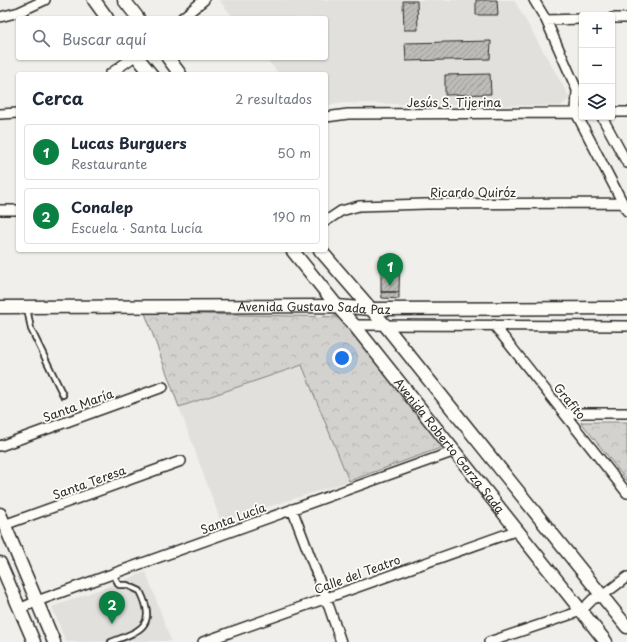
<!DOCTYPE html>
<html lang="es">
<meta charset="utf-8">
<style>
body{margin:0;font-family:"Playpen Sans",sans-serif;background:#f2f2f3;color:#1f2937}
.controls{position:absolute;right:12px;top:12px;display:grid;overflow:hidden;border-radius:4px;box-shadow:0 1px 3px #0004}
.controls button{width:36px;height:36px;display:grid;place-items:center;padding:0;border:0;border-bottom:1px solid #e0e1e3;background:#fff;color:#1f2937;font:20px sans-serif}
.you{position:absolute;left:342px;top:358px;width:14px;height:14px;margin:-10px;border:3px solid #fff;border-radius:50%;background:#1a73e8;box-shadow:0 0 0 6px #1a73e833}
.badge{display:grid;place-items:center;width:26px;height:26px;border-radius:50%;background:#0b8043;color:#fff;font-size:13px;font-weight:700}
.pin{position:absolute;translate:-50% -33px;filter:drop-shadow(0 1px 2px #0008)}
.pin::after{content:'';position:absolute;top:21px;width:14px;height:12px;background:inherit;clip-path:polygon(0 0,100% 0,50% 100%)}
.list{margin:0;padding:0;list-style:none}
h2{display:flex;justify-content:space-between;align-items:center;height:52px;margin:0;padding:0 16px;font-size:17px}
h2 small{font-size:13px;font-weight:400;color:#747a83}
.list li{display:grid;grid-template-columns:26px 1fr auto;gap:12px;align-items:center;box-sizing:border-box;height:56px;margin:0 8px 8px;padding:0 8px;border:1px solid #e0e1e3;border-radius:4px}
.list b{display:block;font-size:15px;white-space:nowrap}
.list p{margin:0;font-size:13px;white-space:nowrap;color:#747a83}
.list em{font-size:13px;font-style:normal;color:#747a83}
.icon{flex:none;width:22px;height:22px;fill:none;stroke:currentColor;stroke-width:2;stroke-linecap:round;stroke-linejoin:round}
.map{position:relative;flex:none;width:627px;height:642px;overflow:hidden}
.search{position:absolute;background:#fff;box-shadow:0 1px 3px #0004;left:16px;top:16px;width:312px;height:44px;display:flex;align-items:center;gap:10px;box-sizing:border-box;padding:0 14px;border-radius:4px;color:#747a83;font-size:15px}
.panel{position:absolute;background:#fff;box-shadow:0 1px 3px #0004;left:16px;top:72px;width:312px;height:180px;border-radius:4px}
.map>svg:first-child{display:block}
.built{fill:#e1e0dc}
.park{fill:url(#park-crowns);stroke:#7f7e7d}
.building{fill:url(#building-hatch);stroke:#2b2b2b}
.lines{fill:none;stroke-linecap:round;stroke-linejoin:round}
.service-casing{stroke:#2b2b2b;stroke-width:8}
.minor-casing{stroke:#2b2b2b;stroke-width:12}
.tertiary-casing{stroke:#2b2b2b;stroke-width:15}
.service{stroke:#fdfcf7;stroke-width:4.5}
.minor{stroke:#fdfcf7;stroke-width:9}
.tertiary{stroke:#fdfcf7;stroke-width:12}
.labels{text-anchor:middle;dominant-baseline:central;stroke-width:3.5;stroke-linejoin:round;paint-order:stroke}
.street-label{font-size:12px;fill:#2b2b2b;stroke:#fdfcf7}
</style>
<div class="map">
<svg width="627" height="642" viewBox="0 0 627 642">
<defs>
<pattern id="park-crowns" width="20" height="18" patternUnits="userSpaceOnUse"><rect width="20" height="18" fill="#d3d2cf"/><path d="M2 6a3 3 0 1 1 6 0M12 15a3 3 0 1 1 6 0" fill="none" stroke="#b5b4b2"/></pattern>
<pattern id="building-hatch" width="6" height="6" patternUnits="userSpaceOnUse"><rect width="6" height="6" fill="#bdbcb8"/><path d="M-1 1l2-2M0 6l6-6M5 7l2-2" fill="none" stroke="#9a9996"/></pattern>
</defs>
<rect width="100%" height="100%" fill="#f0efeb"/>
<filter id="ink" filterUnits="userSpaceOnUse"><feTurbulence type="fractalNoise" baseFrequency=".025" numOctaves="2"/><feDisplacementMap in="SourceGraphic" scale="8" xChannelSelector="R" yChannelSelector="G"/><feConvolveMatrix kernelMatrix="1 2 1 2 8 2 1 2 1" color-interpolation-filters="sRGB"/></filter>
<g filter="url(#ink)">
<!-- built -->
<path class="built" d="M222,0H514L570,98L561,106L336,103L326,106V74H279L266,58H326V18H234L220,1Z
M302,365L349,481L221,522L179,407Z
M146,572L171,641L66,642L52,607Z"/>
<!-- park -->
<path class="park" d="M145,313L342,317L443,447L349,481L302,365L179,407Z
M581,422H627V481Z"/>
<!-- building -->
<path class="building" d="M476,0H497L498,15H476Z
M403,1H417L418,30H404Z
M491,41L490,59L406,61L405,43Z
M490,74L491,94L445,95V75Z
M381,256L400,257L399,292H381Z
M381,292H399V299L382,298Z"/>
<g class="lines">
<!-- service casing -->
<g class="service-casing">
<path id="service" d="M27,308L31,329L63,395
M111,642C140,631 158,626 140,591L127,585H119L113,574"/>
</g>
<!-- minor casing -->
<g class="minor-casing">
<path id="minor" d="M534,0L546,20L577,90L580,93
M0,17L19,12L45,0
M182,18L204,0
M612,18H627
M546,20L582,19
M110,74L132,58
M577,90L576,113L627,211
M612,112H627
M0,114L18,113
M326,117L348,114L582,113
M602,117L627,163
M0,210H18
M326,221L341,211L359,206L426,204L623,203
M354,325L627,326
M494,325L627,493
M564,413H627
M0,446L163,387
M292,509L326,598L341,642
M4,525L181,461
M19,609L37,601L455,451
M203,642L518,530
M489,642L581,611L593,599L602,596L627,577"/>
</g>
<!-- tertiary casing -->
<g class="tertiary-casing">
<g id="tertiary">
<path d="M94,0L107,18"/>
<path d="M124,0L138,18"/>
<path d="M138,58L151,74"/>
<path d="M168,58L180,74"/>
<path id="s1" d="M292,250L337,306L354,325L606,642"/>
<path d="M320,250L384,324L627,627"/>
<path id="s2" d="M0,307L337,306L371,309L627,308"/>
<path d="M0,514L54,642"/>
<path d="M0,563L34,642"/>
</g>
</g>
<!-- service -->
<use href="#service" class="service"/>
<!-- minor -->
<use href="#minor" class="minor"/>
<!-- tertiary -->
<use href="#tertiary" class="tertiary"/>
</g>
</g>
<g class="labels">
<!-- street labels -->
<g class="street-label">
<text x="454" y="102">Jesús S. Tijerina</text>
<text x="473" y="192">Ricardo Quiróz</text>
<text stroke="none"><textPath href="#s2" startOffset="314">Avenida Gustavo Sada Paz</textPath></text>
<text transform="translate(570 401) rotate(51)">Grafito</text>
<text transform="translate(78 405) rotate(-20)">Santa María</text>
<text stroke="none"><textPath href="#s1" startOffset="251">Avenida Roberto Garza Sada</textPath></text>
<text transform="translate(89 482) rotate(-20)">Santa Teresa</text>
<text transform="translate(233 518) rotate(-20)">Santa Lucía</text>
<text transform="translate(357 574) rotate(-20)">Calle del Teatro</text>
</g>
</g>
</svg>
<div class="controls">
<button>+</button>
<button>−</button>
<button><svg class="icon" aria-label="layers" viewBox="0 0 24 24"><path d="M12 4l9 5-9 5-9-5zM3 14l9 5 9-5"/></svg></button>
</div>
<div class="you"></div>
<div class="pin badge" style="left:390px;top:286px">1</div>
<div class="pin badge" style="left:112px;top:624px">2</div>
<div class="search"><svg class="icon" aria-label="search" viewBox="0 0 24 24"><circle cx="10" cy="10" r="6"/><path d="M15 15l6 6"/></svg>Buscar aquí</div>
<section class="panel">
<h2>Cerca<small>2 resultados</small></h2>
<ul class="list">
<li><span class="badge">1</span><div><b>Lucas Burguers</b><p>Restaurante</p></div><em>50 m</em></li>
<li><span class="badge">2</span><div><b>Conalep</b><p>Escuela · Santa Lucía</p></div><em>190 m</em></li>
</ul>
</section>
</div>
